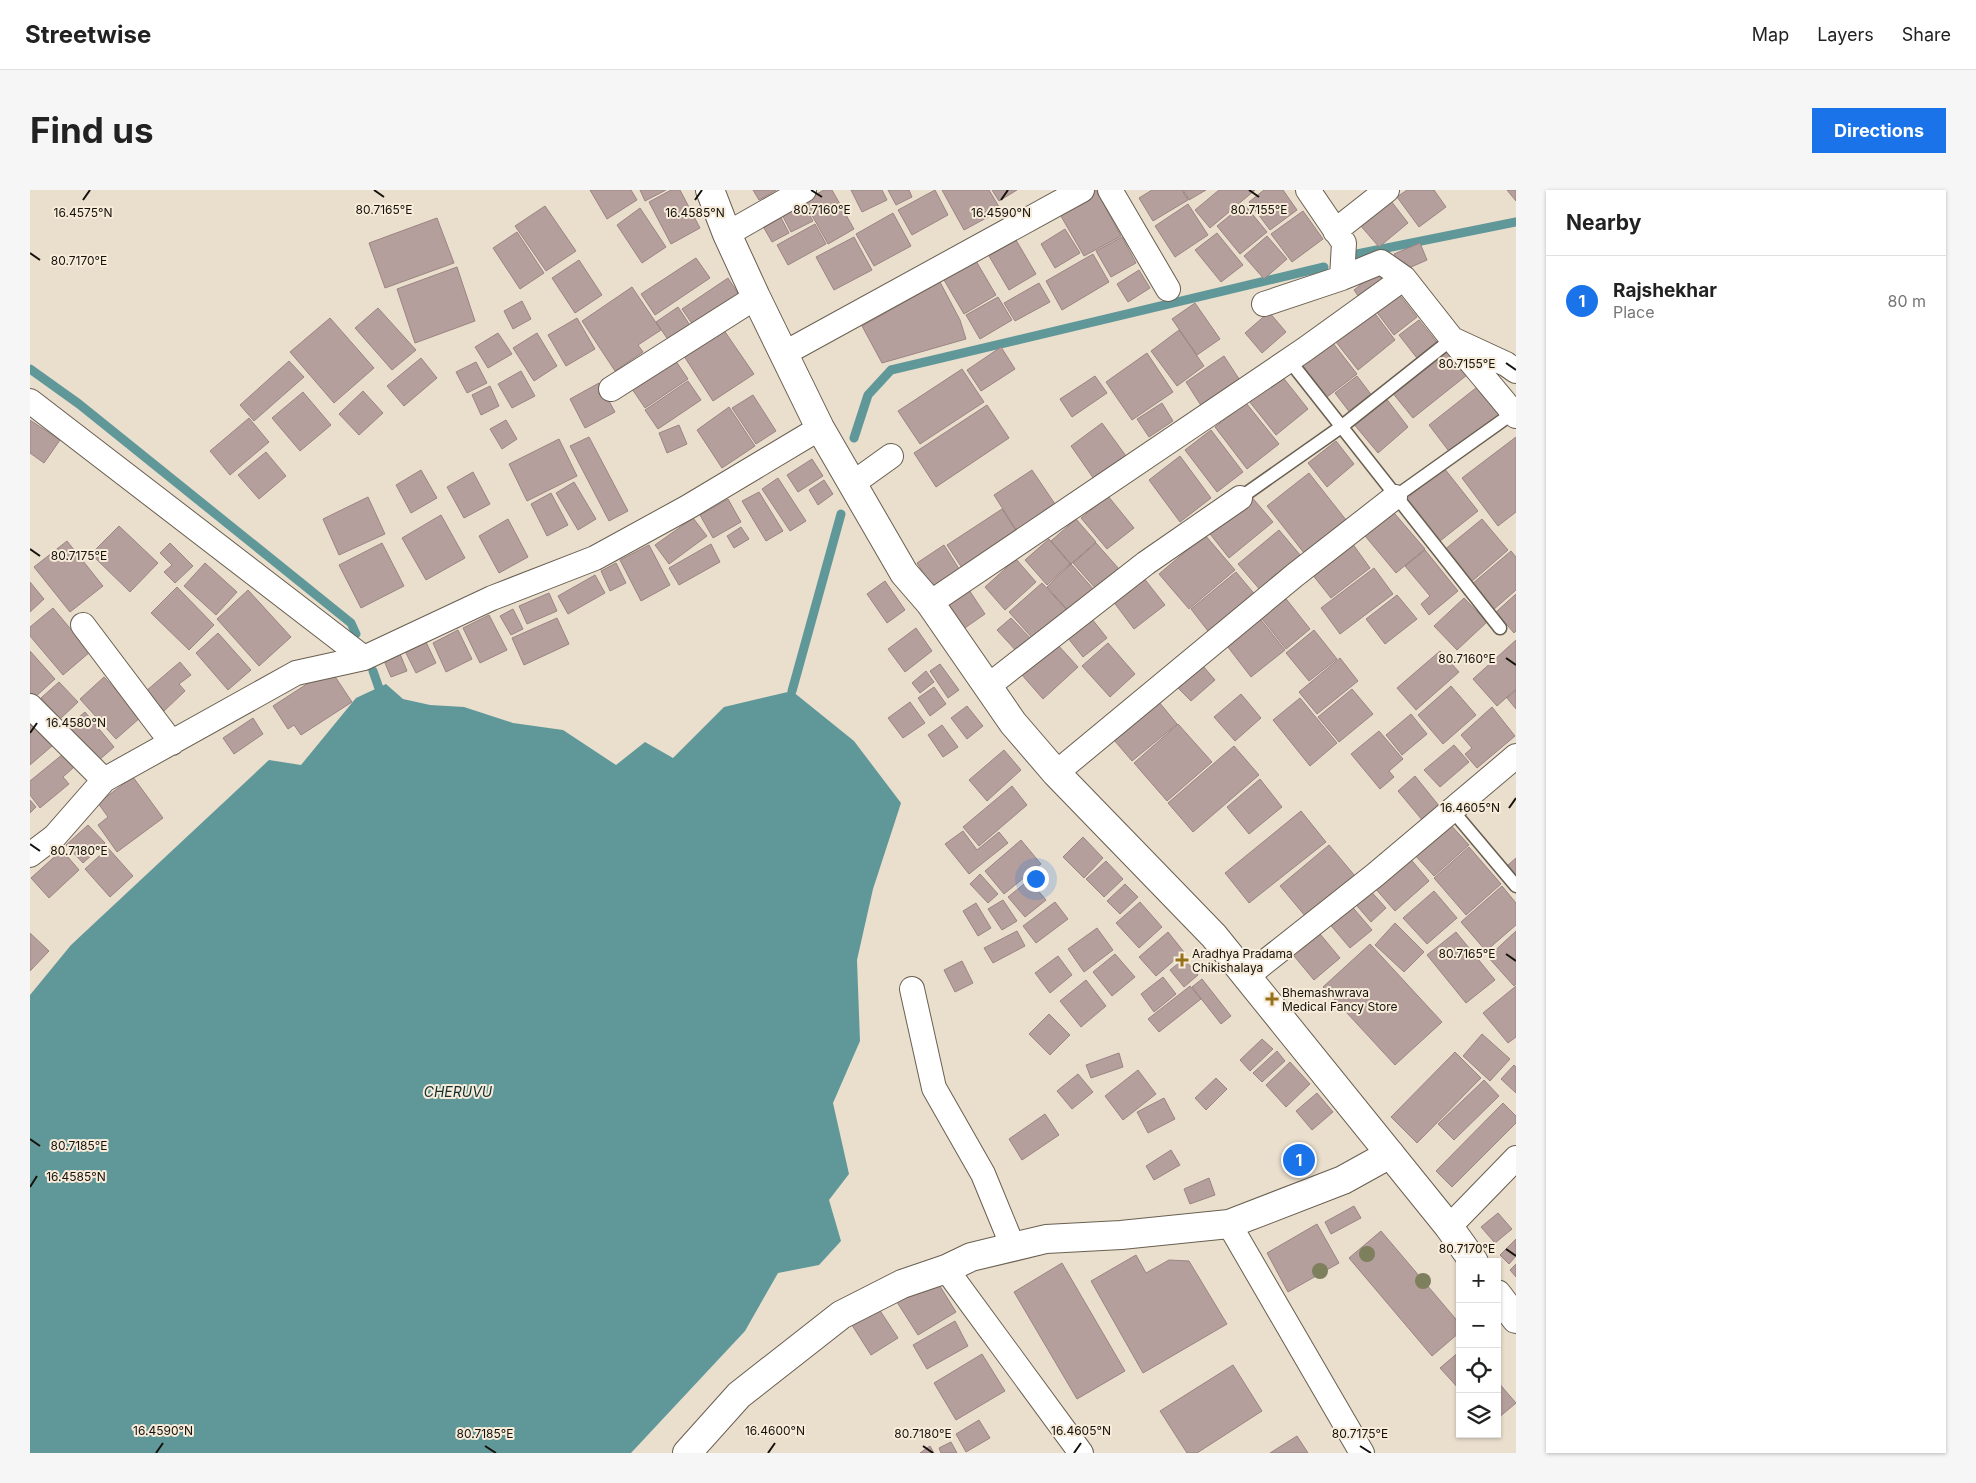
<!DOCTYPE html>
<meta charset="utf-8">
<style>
body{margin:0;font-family:Inter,sans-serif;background:#f6f6f6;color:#222}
.controls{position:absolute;right:15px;bottom:15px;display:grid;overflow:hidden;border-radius:0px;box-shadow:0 1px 4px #0004}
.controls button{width:45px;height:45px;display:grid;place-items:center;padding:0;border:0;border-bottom:1px solid #e0e0e0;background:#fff;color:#222;font:25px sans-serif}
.you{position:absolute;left:1005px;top:688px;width:18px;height:18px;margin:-12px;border:4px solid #fff;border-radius:50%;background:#1a73e8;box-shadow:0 0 0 8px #1a73e833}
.badge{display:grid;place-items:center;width:32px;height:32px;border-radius:50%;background:#1a73e8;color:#fff;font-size:16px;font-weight:700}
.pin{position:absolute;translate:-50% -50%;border:2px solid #fff;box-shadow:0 1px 5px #0006}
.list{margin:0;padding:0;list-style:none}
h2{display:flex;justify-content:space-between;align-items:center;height:65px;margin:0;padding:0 20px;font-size:21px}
h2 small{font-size:16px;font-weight:400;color:#767676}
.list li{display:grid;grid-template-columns:32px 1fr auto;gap:15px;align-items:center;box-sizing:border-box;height:90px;padding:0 20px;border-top:1px solid #e0e0e0}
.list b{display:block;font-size:19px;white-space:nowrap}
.list p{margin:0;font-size:16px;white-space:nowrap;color:#767676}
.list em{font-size:16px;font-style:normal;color:#767676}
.icon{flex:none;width:28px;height:28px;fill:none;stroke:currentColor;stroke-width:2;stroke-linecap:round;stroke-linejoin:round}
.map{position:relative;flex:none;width:1486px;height:1263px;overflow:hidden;border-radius:0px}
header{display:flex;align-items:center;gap:30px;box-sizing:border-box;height:70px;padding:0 25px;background:#fff;border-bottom:1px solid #e0e0e0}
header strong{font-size:24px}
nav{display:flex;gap:28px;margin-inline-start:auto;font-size:18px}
.intro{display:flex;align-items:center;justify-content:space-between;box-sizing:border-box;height:120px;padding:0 30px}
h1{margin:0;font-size:35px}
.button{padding:12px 22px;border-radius:0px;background:#1a73e8;color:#fff;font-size:18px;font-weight:700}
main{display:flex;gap:30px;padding:0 30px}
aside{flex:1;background:#fff;border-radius:0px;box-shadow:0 1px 4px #0004}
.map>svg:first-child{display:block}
.water{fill:#609899}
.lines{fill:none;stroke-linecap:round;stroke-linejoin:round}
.stream{stroke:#609899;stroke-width:9}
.building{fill:#b59f9c;stroke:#9b8583}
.service-casing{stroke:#695f50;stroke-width:15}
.minor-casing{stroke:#695f50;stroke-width:26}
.tertiary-casing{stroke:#695f50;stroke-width:30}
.secondary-casing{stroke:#695f50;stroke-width:30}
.service{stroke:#fff;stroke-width:12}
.minor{stroke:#fff;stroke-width:24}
.tertiary{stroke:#fff;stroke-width:28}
.secondary{stroke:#fff;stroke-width:28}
.tree{fill:#7d7f5d}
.ticks{fill:none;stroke:#15110b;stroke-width:2}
.poi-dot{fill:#95711a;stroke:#f7ebda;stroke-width:2}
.labels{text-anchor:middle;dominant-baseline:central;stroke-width:4;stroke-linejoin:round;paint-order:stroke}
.poi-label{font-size:12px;fill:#15110b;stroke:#f7ebda;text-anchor:start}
.water-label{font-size:14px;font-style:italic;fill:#102f2f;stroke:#f7ebda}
.ticks-label{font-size:12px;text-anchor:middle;fill:#15110b;stroke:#f7ebda;stroke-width:4;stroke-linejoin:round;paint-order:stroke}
</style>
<header>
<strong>Streetwise</strong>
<nav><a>Map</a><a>Layers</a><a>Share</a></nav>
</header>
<div class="intro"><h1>Find us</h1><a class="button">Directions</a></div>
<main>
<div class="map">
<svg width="1486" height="1263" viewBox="0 0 1486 1263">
<rect width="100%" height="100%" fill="#eadecd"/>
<!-- water -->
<path class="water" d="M356,494L373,509L400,515L434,517L483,533L533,540L586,575L615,552L643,568L694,517L762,501L824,551L871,613L843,699L827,770L830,851L803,913L819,984L799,1010L811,1051L789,1075L748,1083L715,1141L601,1263H0V805L41,755L239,570L271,575L326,508Z"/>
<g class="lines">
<!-- stream -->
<path class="stream" d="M1327,64L1486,32
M0,179L49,214L321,433L326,444
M824,248L838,205L861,180L1294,77
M343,481L352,507
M762,501L811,324"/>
</g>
<!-- building -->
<path class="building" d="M560,0H601L607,10L577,29Z
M610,0H636L615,11Z
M641,0H650L670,38L641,54L619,12Z
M723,0H746L729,10Z
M794,0H802L824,39L798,54L774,11Z
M821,0H852L857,10L832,22Z
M858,0H879L882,7L866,15Z
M905,0L918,25L882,45L868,20Z
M912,0H959L971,20L934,40Z
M962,0H987L969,11Z
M1064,0H1066L1091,46L1054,66L1028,21Z
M1122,0H1152L1158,10L1123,31L1109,8Z
M1153,0H1176L1159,10Z
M1189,0H1225L1180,38L1165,20Z
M1234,0H1253L1267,20L1240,40L1219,12Z
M1377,0H1404L1416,17L1389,37L1367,7Z
M1477,0H1486V11Z
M772,10L783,31L761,42L750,21Z
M1361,11L1378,33L1349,57L1330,35Z
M1158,14L1178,45L1145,67L1125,36Z
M1214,14L1237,42L1210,64L1187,36Z
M515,16L546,61L516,81L485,36Z
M610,18L636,57L612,73L587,35Z
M1273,21L1293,49L1262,72L1241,44Z
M748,22L759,43L742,52L730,31Z
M863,23L881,56L844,76L826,44Z
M407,28L424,73L355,98L339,53Z
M785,34L796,54L758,75L747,55Z
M1035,39L1050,63L1025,78L1011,54Z
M487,42L514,83L490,99L463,58Z
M1187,43L1213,75L1191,92L1165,60Z
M1237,46L1257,69L1234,89L1214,66Z
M824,47L842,80L804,100L786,67Z
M1092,47L1106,73L1081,87L1066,61Z
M986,50L1006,84L979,100L959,66Z
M1390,53L1397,70L1372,81L1364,64Z
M1063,64L1079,92L1032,120L1016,91Z
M666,68L680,88L625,125L611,104Z
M549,70L572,105L545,123L522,88Z
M946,71L966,105L934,124L914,90Z
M427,77L445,131L385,153L367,99Z
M1350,79L1360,91L1333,113L1324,100Z
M1109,80L1120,98L1098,112L1087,94Z
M698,88L713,111L667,141L652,119Z
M910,92L930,130L936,149L852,173L832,136Z
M1009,93L1020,112L985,131L974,113Z
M602,97L631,140L608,155L613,162L585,181L552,131Z
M1364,98L1387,127L1364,145L1342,116Z
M968,107L982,130L950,149L936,125Z
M492,111L501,129L483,139L474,121Z
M1165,113L1190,149L1167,165L1142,129Z
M648,117L665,143L643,157L626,132Z
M1340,117L1365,150L1328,180L1302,147Z
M348,118L386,160L362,180L325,138Z
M1239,122L1256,142L1232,163L1215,143Z
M300,128L344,178L304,213L260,162Z
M547,128L565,159L536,176L518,145Z
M1389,130L1410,156L1390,172L1369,145Z
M691,136L724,184L683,211L652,163Z
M1149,140L1174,176L1147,196L1121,161Z
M468,143L482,164L458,178L445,157Z
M507,143L527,176L504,191L483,158Z
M1299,148L1327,184L1297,207L1270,172Z
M971,157L985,179L951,201L937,180Z
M1416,158L1437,185L1383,228L1361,201Z
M1117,163L1143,202L1102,230L1076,192Z
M641,164L658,189L615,218L598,193Z
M1194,166L1211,192L1172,217L1156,192Z
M391,168L407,188L374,216L357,196Z
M259,171L274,187L224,231L210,215Z
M446,172L457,193L437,203L426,182Z
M932,179L954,212L890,254L868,221Z
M491,181L505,206L482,218L468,194Z
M1251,185L1278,219L1246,245L1219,211Z
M1065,186L1077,203L1042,227L1030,209Z
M1327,186L1343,207L1321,224L1305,203Z
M658,191L671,210L628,239L615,220Z
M569,193L585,222L555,238L540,209Z
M1451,194L1473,222L1421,264L1399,235Z
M460,196L469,216L451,225L442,205Z
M333,201L353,223L329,245L309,224Z
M273,202L301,235L270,261L242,228Z
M723,205L746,241L726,254L702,218Z
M1355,207L1378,237L1348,263L1323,233Z
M1132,213L1143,231L1119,247L1107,229Z
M1216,213L1249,254L1217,279L1185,237Z
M957,215L979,248L906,297L884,263Z
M699,217L725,256L692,278L667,240Z
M219,228L239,252L200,285L180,261Z
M0,230L30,250L14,273L0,263Z
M476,230L487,249L472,259L460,239Z
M1072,233L1096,266L1064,289L1041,256Z
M649,235L657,254L637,263L629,243Z
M1181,240L1213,282L1187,302L1155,260Z
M559,247L598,321L579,331L540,256Z
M1486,247V322L1468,336L1432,288Z
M529,249L547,286L497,311L479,274Z
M1306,251L1324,274L1297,297L1278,273Z
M236,262L256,286L229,309L208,285Z
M1150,266L1181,308L1150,332L1119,290Z
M782,269L793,286L768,302L757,285Z
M1414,278L1448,321L1410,351L1376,309Z
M391,280L407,308L381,323L366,295Z
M1002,280L1027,317L988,343L964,305Z
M443,282L460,314L434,328L417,297Z
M1279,283L1320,335L1278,368L1237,316Z
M748,288L776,331L760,341L732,299Z
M794,290L803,304L788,315L779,300Z
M544,292L566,329L548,340L526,303Z
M729,302L753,341L736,351L712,311Z
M521,303L538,335L517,346L501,314Z
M1220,305L1243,332L1199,368L1177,340Z
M1078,306L1104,338L1077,359L1051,328Z
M338,307L355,344L309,365L293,329Z
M698,309L711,332L683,348L670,325Z
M1359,317L1395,359L1366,383L1331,341Z
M972,319L987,342L932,378L917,355Z
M411,325L435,368L396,390L372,348Z
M663,328L677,346L639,374L625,355Z
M478,329L498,367L469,383L449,346Z
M1046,329L1066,352L1041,374L1021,351Z
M1452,329L1478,360L1440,393L1413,361Z
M89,336L128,373L100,402L61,364Z
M711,337L719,349L704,358L697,346Z
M1249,340L1271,366L1231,401L1208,374Z
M1175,345L1205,380L1159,419L1129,384Z
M1019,349L1040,374L1017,395L995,370Z
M37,351L73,396L40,422L4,377Z
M140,353L163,376L145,393L134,382L142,375L130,363Z
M352,353L374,396L331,418L309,375Z
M1066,353L1089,379L1066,399L1043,373Z
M1322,353L1340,378L1301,408L1282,384Z
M681,354L690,372L649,395L639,378Z
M619,355L640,395L611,411L590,370Z
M914,355L931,382L904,400L887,373Z
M1395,360L1428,401L1399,425L1391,414L1400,406L1375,376Z
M1481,361L1486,367V400L1463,420L1442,394Z
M986,369L1006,392L975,420L955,397Z
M175,373L207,402L186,425L154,396Z
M586,373L596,393L580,401L571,381Z
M1041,374L1066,402L1041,424L1017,397Z
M1344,378L1363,404L1310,444L1291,418Z
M1206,382L1227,407L1181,445L1161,419Z
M565,385L575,403L538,424L528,406Z
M1113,387L1135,415L1104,439L1083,411Z
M855,391L875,420L857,433L837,404Z
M0,392L14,409L0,422Z
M1012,393L1038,421L1005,451L979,422Z
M147,397L184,435L159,460L121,423Z
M937,397L955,424L929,442L911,415Z
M218,400L261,447L229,476L187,429Z
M519,403L527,421L497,434L489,416Z
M1486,404V441L1484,443L1466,422Z
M1253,405L1280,439L1256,459L1229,425Z
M1367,405L1387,429L1355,454L1336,429Z
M1434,408L1457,432L1427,460L1404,436Z
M23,418L60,462L33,485L0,446V437Z
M483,419L493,439L481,445L470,426Z
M1058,424L1077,448L1053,467L1034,443Z
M459,425L477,460L450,473L433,438Z
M1227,425L1255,460L1221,487L1194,452Z
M527,428L539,454L494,475L482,448Z
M981,428L1003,451L989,464L967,440Z
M886,438L902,461L875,482L858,459Z
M428,440L442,469L416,482L403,453Z
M1284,440L1307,469L1279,491L1256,463Z
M188,443L221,480L198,500L166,463Z
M394,448L406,473L386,483L373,457Z
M1486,450V499L1467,516L1443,489Z
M1078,453L1105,484L1080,507L1052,476Z
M1027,454L1048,477L1013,509L992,485Z
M368,459L377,481L361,487L352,466Z
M0,461L25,489L4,508L0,503Z
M1410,461L1429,482L1386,520L1367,498Z
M1310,468L1328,491L1287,524L1269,502Z
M150,472L161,485L149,494L155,501L134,521L116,501Z
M910,474L929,500L918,508L900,481Z
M1173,476L1185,490L1161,511L1148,498Z
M300,479L322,512L271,545L264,535L258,539L243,516Z
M896,481L904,492L890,503L882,493Z
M74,487L111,527L86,549L50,509Z
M29,492L48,512L30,529L11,508Z
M1421,496L1446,525L1413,554L1388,525Z
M904,497L916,514L900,526L888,508Z
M1322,499L1343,524L1309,552L1288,527Z
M1486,500V519L1477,508Z
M1211,504L1231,528L1205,551L1184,527Z
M1270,508L1307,553L1280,576L1243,530Z
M880,512L895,533L873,548L858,528Z
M1129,512L1147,534L1102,571L1084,550Z
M937,516L953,536L937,549L921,528Z
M1462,517L1485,546L1447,578L1435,564L1442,558L1431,545Z
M55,522L84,557L68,571L38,536Z
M1381,524L1397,544L1372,565L1356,545Z
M223,528L233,544L204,564L193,548Z
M1,534L22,556L0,575V535Z
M1148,534L1182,572L1137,611L1104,573Z
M912,535L928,557L913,567L898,545Z
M1349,541L1373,569L1359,581L1364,587L1350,599L1321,564Z
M1424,555L1439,572L1410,597L1394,580Z
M1204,556L1229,585L1163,642L1138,613Z
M974,560L991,580L957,611L939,590Z
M33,564L44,577L33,587L39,594L10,618L0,605V591Z
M1385,586L1410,617L1393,631L1368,601Z
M103,587L133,628L87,662L68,635L78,627L68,613Z
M1230,589L1252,617L1219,644L1197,617Z
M982,596L997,615L949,656L933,637Z
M0,610L6,617L0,623Z
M1271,621L1296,652L1219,713L1195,683Z
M1418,632L1439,655L1404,686L1383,663Z
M58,635L75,653L53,673L36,655Z
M933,641L947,660L969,642L978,653L939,684L915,654Z
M1053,647L1073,668L1054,688L1033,667Z
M991,650L1011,674L974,704L955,681Z
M1299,655L1325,686L1276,727L1250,696Z
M1439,657L1471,694L1436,725L1404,688Z
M78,658L103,686L80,707L55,679Z
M32,660L49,680L19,708L1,688Z
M1378,666L1399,691L1365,721L1344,697Z
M1486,668V686L1477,676Z
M1076,671L1093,689L1074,707L1056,689Z
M950,684L968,704L958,713L940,694Z
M999,690L1016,710L995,727L978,707Z
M1095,694L1108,707L1090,724L1077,711Z
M1336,696L1356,718L1341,732L1321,709Z
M1472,696L1486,713V735L1456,761L1431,732Z
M1404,701L1427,728L1397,754L1373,728Z
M973,710L987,731L972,740L958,719Z
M1025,712L1038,729L1006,753L993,736Z
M1110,712L1132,737L1109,758L1086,733Z
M946,713L961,738L948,746L933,721Z
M1319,713L1342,740L1320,758L1297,731Z
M1365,733L1394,762L1374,782L1345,755Z
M1067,738L1083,760L1054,782L1038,759Z
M1285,738L1310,768L1284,790L1259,760Z
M987,741L995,756L963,773L954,758Z
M1486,741V794L1484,796L1458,767Z
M1138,742L1154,762L1126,786L1109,767Z
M1426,742L1465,790L1436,813L1397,765Z
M0,743L19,761L0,781Z
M1340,754L1412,832L1365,875L1293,797Z
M1085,764L1105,787L1082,806L1063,782Z
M1028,766L1042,785L1020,803L1005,783Z
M1154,769L1168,785L1154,797L1140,780Z
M932,771L943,793L925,802L914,780Z
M1133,787L1146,804L1124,822L1111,804Z
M1172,789L1201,826L1191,834L1162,797Z
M1056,790L1076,816L1051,837L1030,811Z
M1160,796L1171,809L1129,842L1118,829Z
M1486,796V847L1478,853L1453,823Z
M1019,824L1040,845L1020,865L999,844Z
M1452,844L1480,869L1460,891L1433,866Z
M1232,849L1243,859L1220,881L1210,870Z
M1247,861L1255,871L1232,892L1223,883Z
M1425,862L1451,888L1387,953L1361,927Z
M1089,863L1093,877L1061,888L1056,875Z
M1260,872L1280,894L1256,917L1236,895Z
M1484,875L1486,877V903L1471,889Z
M1108,880L1126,904L1093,930L1075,906Z
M1048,884L1063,902L1042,919L1027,901Z
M1186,888L1197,899L1176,920L1165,908Z
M1454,890L1469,906L1424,950L1408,934Z
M1287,903L1303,922L1282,940L1266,921Z
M1134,908L1145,929L1118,943L1107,922Z
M1473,913L1486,926V933L1422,997L1406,981Z
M1015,924L1029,945L992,970L979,949Z
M1141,960L1150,975L1124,990L1116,976Z
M1179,988L1185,1005L1160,1014L1154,999Z
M1324,1016L1331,1028L1301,1044L1295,1032Z
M1468,1023L1482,1039L1465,1053L1451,1037Z
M1287,1034L1309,1073L1258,1102L1237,1063Z
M1351,1041L1430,1134V1142L1402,1166L1319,1068Z
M1486,1049V1066L1479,1074L1470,1065Z
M1106,1065L1116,1083L1139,1070L1159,1071L1197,1134L1113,1183L1061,1091Z
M1032,1073L1095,1181L1047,1209L984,1102Z
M1486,1074V1087L1480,1080Z
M903,1085L926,1122L888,1145L865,1109Z
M847,1116L868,1148L841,1165L820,1132Z
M925,1131L938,1156L897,1179L883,1155Z
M1430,1161V1200L1410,1178Z
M952,1164L975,1201L926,1230L904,1193Z
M1203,1175L1232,1221L1167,1263H1157L1130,1221Z
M1467,1191L1486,1213L1467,1229Z
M949,1230L960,1248L936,1262L926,1244Z
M1267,1246L1278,1263H1240Z
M921,1252L927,1263H911L909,1258Z
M900,1256L904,1263H890Z"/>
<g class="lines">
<!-- service casing -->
<g class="service-casing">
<path id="service" d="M1259,170L1470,438
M1365,307L1483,223
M1210,308L1311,237L1422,149
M1422,620L1486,696"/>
</g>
<!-- minor casing -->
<g class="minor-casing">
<path id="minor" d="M1080,0L1138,99
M1278,0L1314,53L1312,88L1351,72L1374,88L1422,149L1476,174L1486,181
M1305,41L1357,0
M697,44L774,0
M1234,114L1312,88
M1426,154L1486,226
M755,163L1052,0
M581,199L726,107
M0,211L334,468
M822,294L861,266
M900,413L1274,160L1374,88
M53,435L142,553
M957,497L1116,373L1210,308
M0,516L74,590
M1026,583L1265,385L1365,307
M0,665L25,646L74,590L266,483L334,468L462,408L565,368L658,317L790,238
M1216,787L1345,685L1486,566
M882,799L904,898L953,984L983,1057
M1199,1034L1332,1263
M1419,1037L1486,968
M916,1079L1051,1263"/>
</g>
<!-- tertiary casing -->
<g class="tertiary-casing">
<path id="tertiary" d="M657,1263L709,1205L811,1125L872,1094L916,1079L941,1067L1016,1049L1091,1045L1199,1034L1313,990L1360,964"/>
</g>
<!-- secondary casing -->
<g class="secondary-casing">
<path id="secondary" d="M680,0L697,44L726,107L790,238L874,383L900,413L983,533L1026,583L1184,746L1419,1037L1444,1072
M1467,1104L1486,1129"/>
</g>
<!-- service -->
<use href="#service" class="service"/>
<!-- minor -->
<use href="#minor" class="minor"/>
<!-- tertiary -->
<use href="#tertiary" class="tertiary"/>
<!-- secondary -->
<use href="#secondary" class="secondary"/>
</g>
<!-- trees -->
<g class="tree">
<circle cx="1337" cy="1064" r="8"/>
<circle cx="1290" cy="1081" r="8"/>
<circle cx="1393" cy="1091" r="8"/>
</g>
<!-- ticks -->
<path class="ticks" d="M344,0L354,7M781,0L792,7M1219,0L1229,7M53,10L60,0M665,10L672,0M971,10L978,0M0,63L10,70M1476,173L1486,180M0,359L10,366M1476,468L1486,475M0,543L7,533M1479,618L1486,608M0,654L10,661M1476,764L1486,771M0,949L10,956M0,997L7,986M1476,1059L1486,1066M455,1256L466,1263M893,1256L903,1263M1330,1256L1341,1263M126,1263L133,1253M738,1263L745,1253M1044,1263L1051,1253"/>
<!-- markers -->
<g class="poi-dot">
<path d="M1149.5 762.5h5v5h5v5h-5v5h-5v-5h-5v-5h5z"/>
<path d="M1239.5 801.5h5v5h5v5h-5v5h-5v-5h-5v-5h5z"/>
</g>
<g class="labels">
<!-- poi labels -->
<g class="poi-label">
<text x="1162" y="763">Aradhya Pradama<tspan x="1162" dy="14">Chikishalaya</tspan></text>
<text x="1252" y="802">Bhemashwrava<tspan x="1252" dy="14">Medical Fancy Store</tspan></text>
</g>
<!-- water labels -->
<g class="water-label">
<text x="428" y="901">CHERUVU</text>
</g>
</g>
<g class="ticks-label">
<text x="354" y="24">80.7165°E</text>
<text x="1229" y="24">80.7155°E</text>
<text x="792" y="24">80.7160°E</text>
<text x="53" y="27">16.4575°N</text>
<text x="665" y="27">16.4585°N</text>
<text x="971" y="27">16.4590°N</text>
<text x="49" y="75">80.7170°E</text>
<text x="1437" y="178">80.7155°E</text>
<text x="49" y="370">80.7175°E</text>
<text x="1437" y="473">80.7160°E</text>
<text x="46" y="537">16.4580°N</text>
<text x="1440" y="622">16.4605°N</text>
<text x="49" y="665">80.7180°E</text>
<text x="1437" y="768">80.7165°E</text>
<text x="49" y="960">80.7185°E</text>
<text x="46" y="991">16.4585°N</text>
<text x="1437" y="1063">80.7170°E</text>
<text x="133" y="1245">16.4590°N</text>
<text x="745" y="1245">16.4600°N</text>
<text x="1051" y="1245">16.4605°N</text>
<text x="455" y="1248">80.7185°E</text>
<text x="893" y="1248">80.7180°E</text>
<text x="1330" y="1248">80.7175°E</text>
</g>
</svg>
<div class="controls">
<button>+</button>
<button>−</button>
<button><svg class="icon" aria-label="locate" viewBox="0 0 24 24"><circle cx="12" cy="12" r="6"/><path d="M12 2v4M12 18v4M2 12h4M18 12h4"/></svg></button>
<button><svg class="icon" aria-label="layers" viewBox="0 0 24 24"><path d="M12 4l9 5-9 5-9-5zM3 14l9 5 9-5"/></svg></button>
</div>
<div class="you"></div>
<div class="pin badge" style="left:1269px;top:970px">1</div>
</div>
<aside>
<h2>Nearby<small></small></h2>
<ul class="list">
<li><span class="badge">1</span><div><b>Rajshekhar</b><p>Place</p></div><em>80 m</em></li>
</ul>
</aside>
</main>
